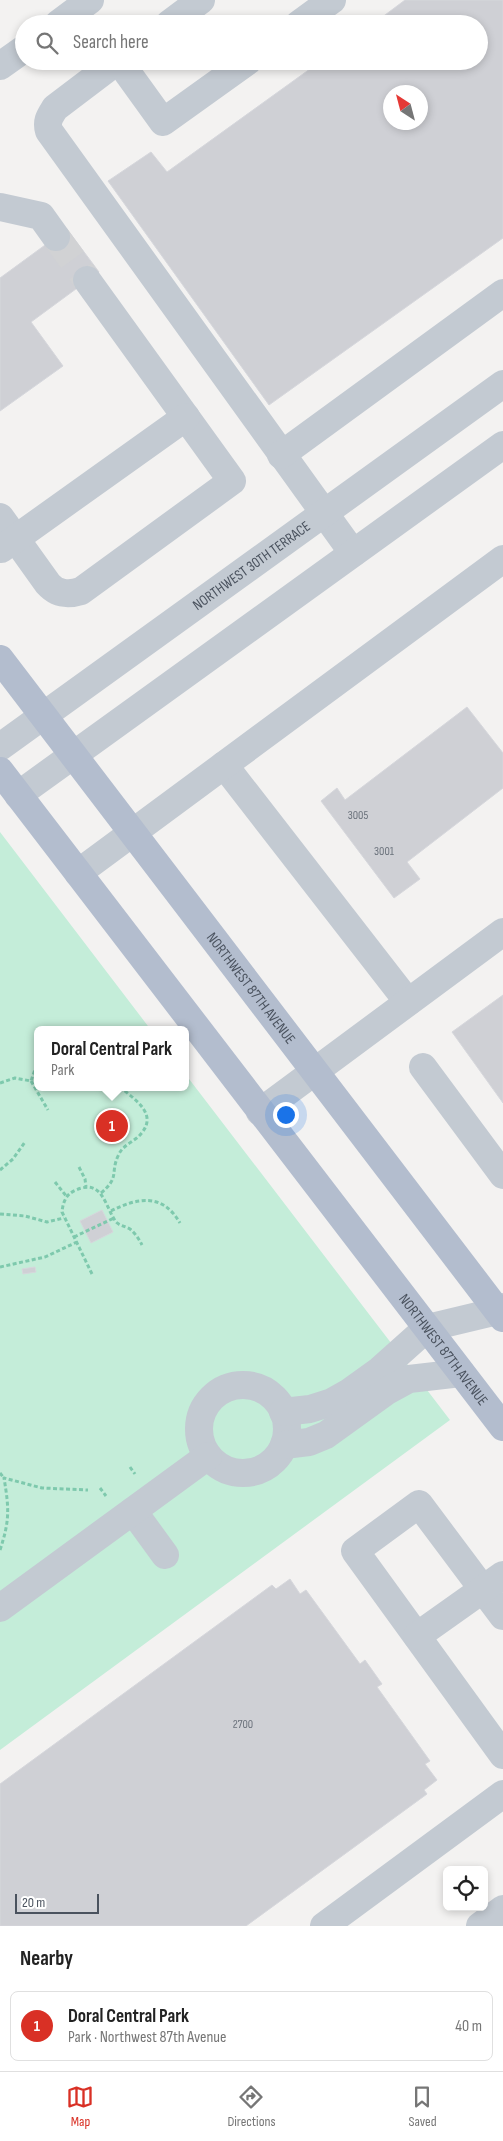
<!DOCTYPE html>
<meta charset="utf-8">
<style>
body{margin:0;font-family:"Sofia Sans Condensed",sans-serif;background:#f2f2f2;color:#222}
.controls{position:absolute;right:15px;bottom:15px;display:grid;overflow:hidden;border-radius:8px;box-shadow:0 2px 8px #0003}
.controls button{width:45px;height:45px;display:grid;place-items:center;padding:0;border:0;border-bottom:1px solid #e0e0e0;background:#fff;color:#222;font:25px sans-serif}
.compass{position:absolute;left:383px;top:85px;width:45px;height:45px;border-radius:50%;background:#fff;box-shadow:0 2px 8px #0003;rotate:324deg}
.scale{position:absolute;left:15px;bottom:12px;width:84px;box-sizing:border-box;padding-left:5px;border:2px solid #4a525e;border-top:0;font-size:14px;line-height:18px;white-space:nowrap;color:#4a525e;-webkit-text-stroke:4px #fff;paint-order:stroke}
.you{position:absolute;left:285px;top:1114px;width:18px;height:18px;margin:-12px;border:4px solid #fff;border-radius:50%;background:#1a73e8;box-shadow:0 0 0 8px #1a73e833}
.badge{display:grid;place-items:center;width:32px;height:32px;border-radius:50%;background:#d93025;color:#fff;font-size:16px;font-weight:700}
.pin{position:absolute;translate:-50% -50%;border:2px solid #fff;box-shadow:0 1px 5px #0006}
.popup{position:absolute;left:34px;top:1026px;width:155px;height:65px;box-sizing:border-box;display:grid;place-content:center;border-radius:8px;background:#fff;filter:drop-shadow(0 1px 4px #0005);font-size:16px;white-space:nowrap;color:#767676}
.popup b{font-size:19px;color:#222}
.popup::after{content:'';position:absolute;left:50%;top:100%;margin-left:-10px;border:10px solid transparent;border-top-color:#fff}
.list{margin:0;padding:0;list-style:none}
h2{display:flex;justify-content:space-between;align-items:center;height:65px;margin:0;padding:0 20px;font-size:21px}
h2 small{font-size:16px;font-weight:400;color:#767676}
.list li{display:grid;grid-template-columns:32px 1fr auto;gap:15px;align-items:center;box-sizing:border-box;height:70px;margin:0 10px 10px;padding:0 10px;border:1px solid #e0e0e0;border-radius:8px}
.list b{display:block;font-size:19px;white-space:nowrap}
.list p{margin:0;font-size:16px;white-space:nowrap;color:#767676}
.list em{font-size:16px;font-style:normal;color:#767676}
.icon{flex:none;width:28px;height:28px;fill:none;stroke:currentColor;stroke-width:2;stroke-linecap:round;stroke-linejoin:round}
.map{position:relative;flex:none;width:503px;height:1926px;overflow:hidden}
.search{position:absolute;background:#fff;box-shadow:0 2px 8px #0003;left:15px;right:15px;top:15px;height:55px;display:flex;align-items:center;gap:12px;box-sizing:border-box;padding:0 18px;border-radius:28px;color:#767676;font-size:19px}
.sheet{height:145px;background:#fff}
nav{display:flex;justify-content:space-around;align-items:center;box-sizing:border-box;height:70px;border-top:1px solid #e0e0e0;background:#fff;font-size:14px;color:#767676}
nav a{display:grid;justify-items:center;gap:2px}
nav .on{color:#d93025}
.map>svg:first-child{display:block}
.green{fill:#c4edd9}
.building{fill:#cfd0d5;stroke:#d6d7dc;fill-rule:evenodd}
.lines{fill:none;stroke-linecap:round;stroke-linejoin:round}
.minor-tunnel{stroke:#d1d2d4;stroke-width:28;stroke-dasharray:28 14;stroke-linecap:butt}
.path{stroke:#7ec9ad;stroke-width:3;stroke-dasharray:4 2.5;stroke-linecap:butt}
.minor{stroke:#c3cad2;stroke-width:28}
.major{stroke:#b3bdce;stroke-width:28}
.labels{text-anchor:middle;dominant-baseline:central;stroke-width:5;stroke-linejoin:round;paint-order:stroke}
.number-label{font-size:12px;fill:#6b727c}
.street-label{font-size:15px;fill:#4a525e;stroke:#fff}
</style>
<div class="map">
<svg width="503" height="1926" viewBox="0 0 503 1926">
<rect width="100%" height="100%" fill="#f3f2f1"/>
<!-- green -->
<path class="green" d="M0,832L151,1030H38V1087H186V1075L450,1420L0,1750Z"/>
<!-- building -->
<path class="building" d="M405,0H503V238L269,405L108,181L151,152L167,172L321,61H479V24H373ZM390,92H420V122H390Z
M67,229L99,272L31,322L63,366L0,411V278Z
M467,707L503,753V788L407,862L420,879L394,898L321,801L337,788L345,800Z
M503,995V1103L452,1032Z
M102,1210L113,1232L91,1243L80,1221Z
M35,1267L36,1272L23,1274L22,1269Z
M290,1579L300,1594L306,1590L360,1664L365,1660L382,1684L377,1687L430,1761L425,1764L437,1780L424,1790L427,1794L246,1926H0V1784L272,1585L276,1589Z"/>
<g class="lines">
<!-- minor-tunnel -->
<path class="minor-tunnel" d="M56,237L87,280"/>
<!-- path -->
<path class="path" d="M31,1081L48,1110
M0,1083L15,1078L31,1081L38,1061
M79,1167L85,1179L86,1187
M0,1170L13,1159L25,1142
M55,1182L67,1197
M101,1193C120,1177 110,1174 118,1156C122,1146 131,1143 138,1137C161,1115 135,1100 120,1087
M111,1211C137,1198 162,1192 180,1223
M0,1214L25,1216L47,1222L64,1218
M74,1237L114,1218
M0,1267L45,1257L77,1242
M92,1274L62,1212C63,1202 66,1194 76,1190C103,1178 105,1207 116,1222C120,1226 125,1226 130,1229C135,1233 139,1239 142,1245
M130,1467L135,1474
M0,1473L4,1478
M100,1488L106,1496
M0,1550C10,1520 9,1508 4,1478L42,1488L88,1490"/>
<!-- minor -->
<g class="minor">
<path d="M58,24L90,0"/>
<path d="M169,24L201,0"/>
<path d="M299,24L332,0"/>
<path d="M117,61L55,108C50,116 46,121 49,131L353,553"/>
<path d="M119,61L163,122L248,61"/>
<path d="M0,66L24,49"/>
<path d="M0,207L41,216L56,237"/>
<path d="M281,455L503,293"/>
<path d="M0,517L48,584C57,594 68,595 81,591L232,481L87,280"/>
<path d="M1,549L186,417"/>
<path id="s1" d="M0,747L503,384"/>
<path d="M224,765L408,1002"/>
<path d="M18,795L503,445"/>
<path d="M78,873L503,559"/>
<path d="M423,1067L503,1175"/>
<path d="M260,1112L503,932"/>
<circle cx="243" cy="1429" r="44"/>
<path d="M283,1412L310,1409L332,1402L348,1393L380,1370L427,1328L498,1311L503,1307"/>
<path d="M284,1445L309,1442L326,1435L387,1391L409,1379L461,1373"/>
<path d="M133,1511L165,1555"/>
<path d="M0,1608L208,1456"/>
<path d="M503,1616L419,1504L355,1551L503,1755"/>
<path d="M417,1636L503,1575"/>
<path d="M324,1926L503,1794"/>
<path d="M480,1926L503,1909"/>
</g>
<!-- major -->
<g class="major">
<path id="s2" d="M0,659L503,1318"/>
<path id="s3" d="M0,771L503,1427"/>
</g>
</g>
<g class="labels">
<!-- number labels -->
<g class="number-label">
<text x="358" y="815">3005</text>
<text x="384" y="851">3001</text>
<text x="243" y="1724">2700</text>
</g>
<!-- street labels -->
<g class="street-label">
<text stroke="none"><textPath href="#s1" startOffset="310">NORTHWEST 30TH TERRACE</textPath></text>
<text stroke="none"><textPath href="#s2" startOffset="414">NORTHWEST 87TH AVENUE</textPath></text>
<text stroke="none"><textPath href="#s3" startOffset="729">NORTHWEST 87TH AVENUE</textPath></text>
</g>
</g>
</svg>
<div class="controls">
<button><svg class="icon" aria-label="locate" viewBox="0 0 24 24"><circle cx="12" cy="12" r="6"/><path d="M12 2v4M12 18v4M2 12h4M18 12h4"/></svg></button>
</div>
<svg class="compass" viewBox="-18 -18 36 36"><path d="M0-13l5 13h-10z" fill="#e53935"/><path d="M0 13l5-13h-10z" fill="#767676"/></svg>
<div class="scale">20 m</div>
<div class="you"></div>
<div class="pin badge" style="left:112px;top:1126px">1</div>
<div class="popup"><b>Doral Central Park</b>Park</div>
<div class="search"><svg class="icon" aria-label="search" viewBox="0 0 24 24"><circle cx="10" cy="10" r="6"/><path d="M15 15l6 6"/></svg>Search here</div>
</div>
<section class="sheet">
<h2>Nearby<small></small></h2>
<ul class="list">
<li><span class="badge">1</span><div><b>Doral Central Park</b><p>Park · Northwest 87th Avenue</p></div><em>40 m</em></li>
</ul>
</section>
<nav>
<a class="on"><svg class="icon" aria-label="map" viewBox="0 0 24 24"><path d="M3 6l6-2 6 2 6-2v14l-6 2-6-2-6 2zM9 4v14M15 6v14"/></svg>Map</a>
<a><svg class="icon" aria-label="directions" viewBox="0 0 24 24"><path d="M12 3l9 9-9 9-9-9zM9 14v-3h6M13 9l2 2-2 2"/></svg>Directions</a>
<a><svg class="icon" aria-label="saved" viewBox="0 0 24 24"><path d="M7 4h10v16l-5-4-5 4z"/></svg>Saved</a>
</nav>
